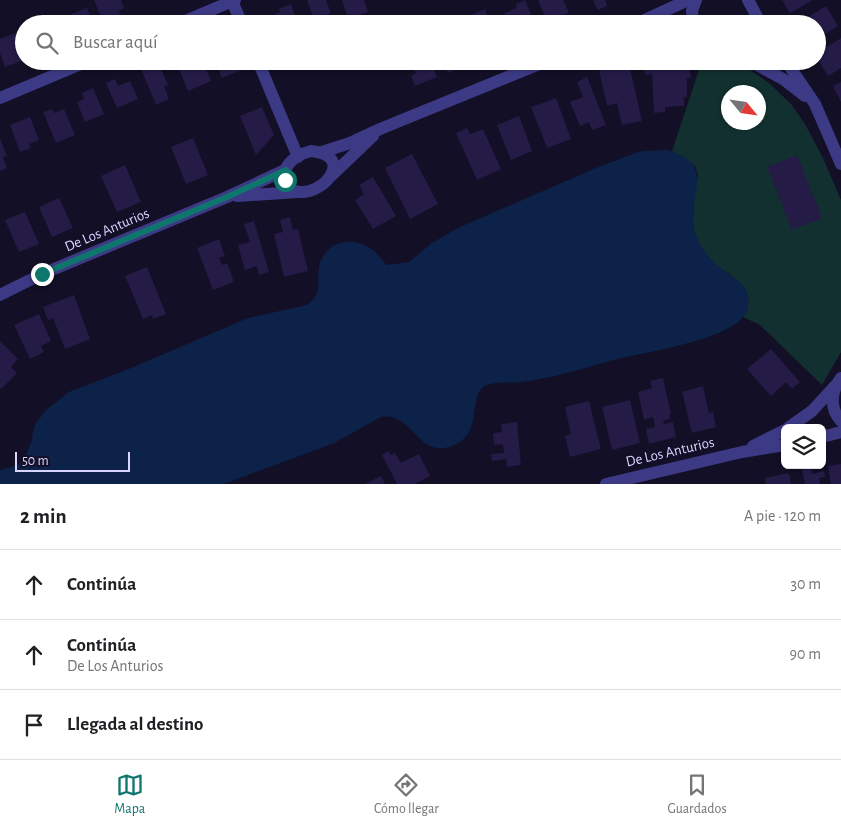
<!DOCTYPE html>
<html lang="es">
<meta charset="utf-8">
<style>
body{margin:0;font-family:"Alegreya Sans",sans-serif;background:#f6f6f6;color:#202124}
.controls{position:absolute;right:15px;bottom:15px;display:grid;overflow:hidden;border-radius:8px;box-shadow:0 1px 4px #0004}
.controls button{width:45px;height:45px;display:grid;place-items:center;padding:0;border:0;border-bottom:1px solid #e0e0e0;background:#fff;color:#202124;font:25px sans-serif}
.compass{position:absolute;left:721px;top:85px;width:45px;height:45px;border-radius:50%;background:#fff;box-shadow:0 1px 4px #0004;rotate:119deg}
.scale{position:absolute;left:15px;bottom:12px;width:115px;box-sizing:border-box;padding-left:5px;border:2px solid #d9d4ff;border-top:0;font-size:14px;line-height:18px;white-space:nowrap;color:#d9d4ff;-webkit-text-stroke:4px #130f26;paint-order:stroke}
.stop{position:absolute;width:15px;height:15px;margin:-11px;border:4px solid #0f766e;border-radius:50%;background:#fff}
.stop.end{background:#0f766e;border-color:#fff;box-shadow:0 1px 5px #0008}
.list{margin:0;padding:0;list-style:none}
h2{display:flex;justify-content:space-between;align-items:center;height:65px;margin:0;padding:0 20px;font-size:21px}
h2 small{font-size:16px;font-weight:400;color:#757577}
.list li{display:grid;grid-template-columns:32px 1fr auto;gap:15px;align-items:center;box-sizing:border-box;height:70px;padding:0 20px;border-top:1px solid #e0e0e0}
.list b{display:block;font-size:19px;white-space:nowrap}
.list p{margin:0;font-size:16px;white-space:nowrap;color:#757577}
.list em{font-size:16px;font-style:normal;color:#757577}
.icon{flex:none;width:28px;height:28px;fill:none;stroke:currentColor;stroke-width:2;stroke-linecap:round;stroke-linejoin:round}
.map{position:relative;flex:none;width:841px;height:484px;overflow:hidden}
.search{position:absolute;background:#fff;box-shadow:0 1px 4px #0004;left:15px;right:15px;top:15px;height:55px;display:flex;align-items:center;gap:12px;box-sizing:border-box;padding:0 18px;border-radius:28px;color:#757577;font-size:19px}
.sheet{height:275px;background:#fff}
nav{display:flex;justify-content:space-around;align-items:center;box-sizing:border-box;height:70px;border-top:1px solid #e0e0e0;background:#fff;font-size:14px;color:#757577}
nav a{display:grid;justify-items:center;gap:2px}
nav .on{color:#0f766e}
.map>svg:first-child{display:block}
.green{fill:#12302f;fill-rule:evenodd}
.water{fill:#0c2248}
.building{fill:#241b47}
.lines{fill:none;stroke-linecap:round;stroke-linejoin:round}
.minor{stroke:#3d3a85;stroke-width:12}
.route{stroke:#0f766e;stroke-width:6}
.labels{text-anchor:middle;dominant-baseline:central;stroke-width:5;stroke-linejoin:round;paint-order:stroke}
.street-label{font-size:15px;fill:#d9d4ff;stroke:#130f26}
</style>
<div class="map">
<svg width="841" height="484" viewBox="0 0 841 484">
<rect width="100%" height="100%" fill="#130f26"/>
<!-- green -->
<path class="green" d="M702,61H737L769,83L791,104L805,124L823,158L841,200V352L822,385L760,325L743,317L748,309L730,274L718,267L710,258L703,251L697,240L693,227V218L694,196L698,175L695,166L672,151ZM728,92H758V122H728Z"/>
<!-- water -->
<path class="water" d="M668,150C721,167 683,196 696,235C700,247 708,257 717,265C731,278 753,283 748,308C741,340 641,352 614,360C584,368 553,378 522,382C510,384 496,380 485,386C466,397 486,436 449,447C416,456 413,412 381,417L334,443L224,484H0V470L18,465L25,457L32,440L33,432L36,423L45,411L69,392L124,371L248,318L307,305C324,293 316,283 319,267C320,260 324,255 328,250C341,238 360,240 374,251C379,255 382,261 387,265L409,262L432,243L460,227L596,168L635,153L643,151Z"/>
<!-- building -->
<path class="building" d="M94,0H121L124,8L119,11L122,18L104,24Z
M307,0H326L331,13L314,19Z
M342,0H364L368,12L348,19Z
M525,0L535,24H509L504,13L517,8L516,4Z
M538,0H563L569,13L558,17L560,22L548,24Z
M593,0H605L607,6L598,10Z
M782,0H813L790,13Z
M291,4L298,24H270L268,17L280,12L279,9Z
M826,6L838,26L817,39V24H796Z
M87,8L94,24H67L64,17Z
M485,9L491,24H468L466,17Z
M18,32L24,47V60L5,67L0,53V39Z
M841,38V68L828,76L817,58V53Z
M176,61H203L211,81L188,91Z
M215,61H240L244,69L222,78Z
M404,61H425L428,68L432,66L437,77L415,86L411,76L416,73L413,67L408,69Z
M443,61H467L469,64L448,73Z
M158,62L168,85L164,86L169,99L156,105L141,69Z
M644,62L666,63L685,64L689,67L691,78H687V97H684V106L665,107V112L654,113L652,74L645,75Z
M629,64L642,121L622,125L617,103L607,106L599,71Z
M587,77L606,125L592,130L589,122L580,126L570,102L583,97L577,82Z
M115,79L118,86L130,81L138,99L117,108L106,83Z
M841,82V102L833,86Z
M93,88L104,114L85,122L77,102L84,99L82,93Z
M556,98L571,139L547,148L531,107Z
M262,107L274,135L256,155L240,116Z
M52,109L54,113L64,109L75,135L56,143L43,112Z
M519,116L532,151L511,160L497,125Z
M30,117L39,140L29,144L31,148L20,152L10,125Z
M467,128L470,134L483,129L501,169L477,180L456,133Z
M193,138L208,175L186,184L171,147Z
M0,139L7,156L3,157L7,168L0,171Z
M412,154L438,204L410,219L385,168Z
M797,155L822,218L792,230L767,167Z
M125,165L141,202L117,212L101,176Z
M373,177L396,216L373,229L355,200L364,194L359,185Z
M59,198L73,228L52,237L39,207Z
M25,212L39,244L19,252L5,220Z
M290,217L293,230L298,229L308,271L284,277L274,234L283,232L280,220Z
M254,221L269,272L259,275L257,266L245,270L238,245L250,242L244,224Z
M219,239L225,256L219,258L222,265L227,263L234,282L213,290L197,248Z
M147,267L166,314L153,319L152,315L143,319L125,276Z
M74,295L90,339L65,349L53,318L48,320L43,307Z
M39,314L51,341L41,346L44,352L30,359L14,325Z
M0,341L18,359L11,367L17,373L1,389L0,388Z
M771,349L800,382L792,389L786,382L771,396L747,369Z
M663,378L671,414L669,415L670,419L663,421L664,424L673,422L676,437L649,444L646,429L655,427L653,417L644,420L638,392L652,388L650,381Z
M703,386L709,413L713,412L716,427L692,433L682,392Z
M630,400L640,443L612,450L602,407Z
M589,401L601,449L570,457L565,436L571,434L565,407Z
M517,422L521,465L507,467L506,459L492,461L491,454L504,453L503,444L494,445L493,433L502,432L501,424Z
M388,451L390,455L395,453L401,463L419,454L430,476L415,484H397L382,455Z
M841,464V484H831L828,466Z
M811,468L812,474L824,471L825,477L819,478L820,484H805L802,470Z
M789,473L791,484H766L765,478Z
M381,476L385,484H365Z"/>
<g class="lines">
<!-- minor -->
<path class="minor" d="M748,0L761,24
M232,1L242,24
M178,24L235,0
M636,24L688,0
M693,24L692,11L696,0
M258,61L298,157
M750,61L783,79L805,96
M786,61L815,104L841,164
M0,98L88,61
M311,151C358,156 321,199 295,191C285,187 282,173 288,165C293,158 303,153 311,151Z
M322,152L350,143L380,129L547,61
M330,177L373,136
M237,196L297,192
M0,295L42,274L227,197L285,170
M841,378C831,391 829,408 841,421
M788,428L812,411L835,386
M822,437L841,432
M753,446L785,430
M606,484L742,452L785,445"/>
</g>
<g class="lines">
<!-- route -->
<path class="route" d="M42,274L227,197L286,170L285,180"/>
</g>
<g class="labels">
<!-- street labels -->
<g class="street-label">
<text transform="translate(107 230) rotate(-23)">De Los Anturios</text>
<text transform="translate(670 452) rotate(-13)">De Los Anturios</text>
</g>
</g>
</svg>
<div class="controls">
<button><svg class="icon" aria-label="layers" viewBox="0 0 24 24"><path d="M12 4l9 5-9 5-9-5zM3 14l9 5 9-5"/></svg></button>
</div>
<svg class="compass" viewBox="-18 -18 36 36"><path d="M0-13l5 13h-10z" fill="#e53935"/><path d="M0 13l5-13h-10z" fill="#757577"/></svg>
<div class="scale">50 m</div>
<div class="stop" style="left:285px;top:180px"></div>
<div class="stop end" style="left:42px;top:274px"></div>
<div class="search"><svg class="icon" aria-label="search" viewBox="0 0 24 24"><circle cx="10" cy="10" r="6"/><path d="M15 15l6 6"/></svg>Buscar aquí</div>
</div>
<section class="sheet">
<h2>2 min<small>A pie · 120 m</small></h2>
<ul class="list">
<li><svg class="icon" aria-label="ahead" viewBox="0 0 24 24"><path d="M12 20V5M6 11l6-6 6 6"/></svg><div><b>Continúa</b></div><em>30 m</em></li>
<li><svg class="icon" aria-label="ahead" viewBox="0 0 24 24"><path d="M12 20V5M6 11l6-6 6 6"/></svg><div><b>Continúa</b><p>De Los Anturios</p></div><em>90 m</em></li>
<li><svg class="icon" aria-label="arrive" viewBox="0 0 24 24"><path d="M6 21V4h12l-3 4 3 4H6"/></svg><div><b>Llegada al destino</b></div></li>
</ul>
</section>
<nav>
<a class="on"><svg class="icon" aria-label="map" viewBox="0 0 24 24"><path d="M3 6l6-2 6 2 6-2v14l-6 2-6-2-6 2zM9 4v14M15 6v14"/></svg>Mapa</a>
<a><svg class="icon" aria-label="directions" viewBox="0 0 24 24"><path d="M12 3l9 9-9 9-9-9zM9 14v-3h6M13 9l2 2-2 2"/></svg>Cómo llegar</a>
<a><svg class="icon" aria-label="saved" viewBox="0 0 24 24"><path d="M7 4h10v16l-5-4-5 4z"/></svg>Guardados</a>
</nav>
